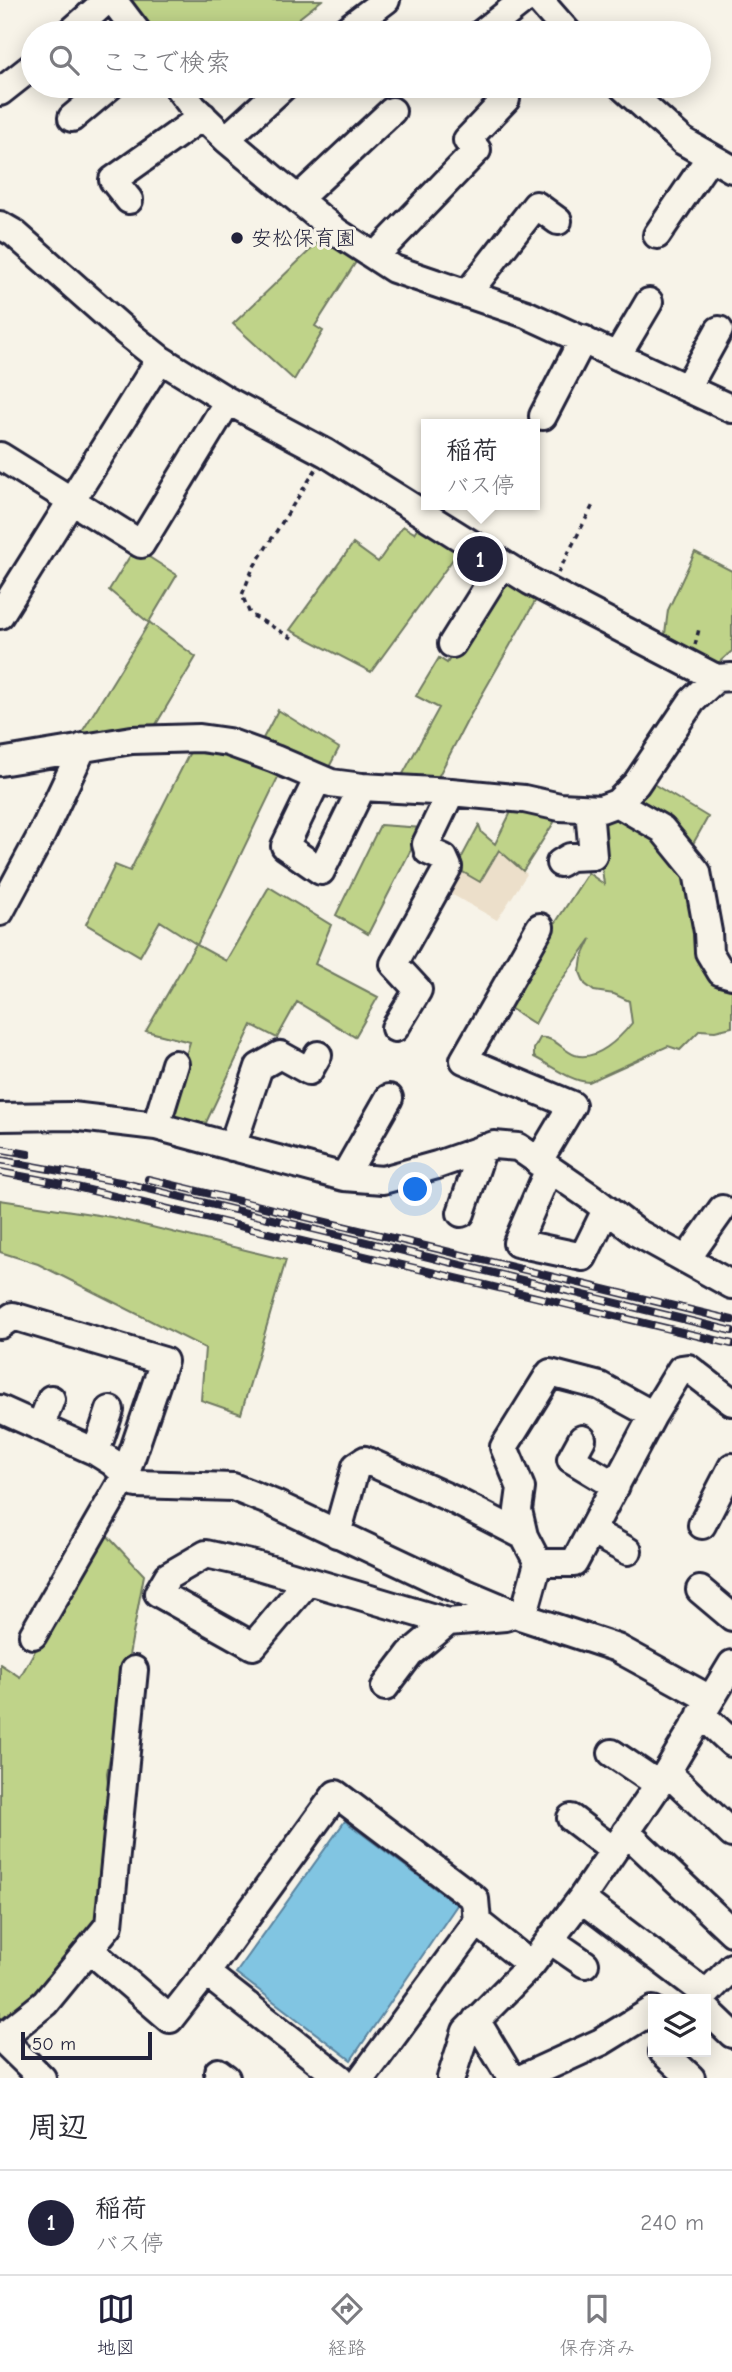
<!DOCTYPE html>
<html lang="ja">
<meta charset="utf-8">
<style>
body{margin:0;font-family:"Comic Neue","Klee One",sans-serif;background:#f2f2f3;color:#2b2b33}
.controls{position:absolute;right:21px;bottom:21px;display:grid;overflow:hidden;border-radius:0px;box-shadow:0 4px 18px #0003}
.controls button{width:63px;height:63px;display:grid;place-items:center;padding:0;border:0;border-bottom:2px solid #e1e1e2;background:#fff;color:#2b2b33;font:35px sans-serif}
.scale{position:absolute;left:21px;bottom:18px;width:131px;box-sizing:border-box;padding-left:7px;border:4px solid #22223b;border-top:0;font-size:19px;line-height:24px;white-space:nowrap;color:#22223b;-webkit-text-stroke:5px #f7f3e8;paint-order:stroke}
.you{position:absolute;left:416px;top:1190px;width:24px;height:24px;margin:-18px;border:5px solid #fff;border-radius:50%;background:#1a73e8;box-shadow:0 0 0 10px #1a73e833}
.badge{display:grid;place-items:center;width:46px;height:46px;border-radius:50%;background:#22223b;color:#fff;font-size:23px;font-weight:700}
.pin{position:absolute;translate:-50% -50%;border:4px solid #fff;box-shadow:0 2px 7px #0006}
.popup{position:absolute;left:421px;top:419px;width:119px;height:91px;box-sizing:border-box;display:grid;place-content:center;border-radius:0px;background:#fff;filter:drop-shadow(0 2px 5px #0005);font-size:23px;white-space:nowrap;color:#7c7c81}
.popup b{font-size:26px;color:#2b2b33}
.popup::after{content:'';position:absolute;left:50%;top:100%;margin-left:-14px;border:14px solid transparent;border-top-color:#fff}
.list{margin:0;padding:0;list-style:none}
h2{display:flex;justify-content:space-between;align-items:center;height:91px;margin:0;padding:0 28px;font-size:30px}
h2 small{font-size:23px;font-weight:400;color:#7c7c81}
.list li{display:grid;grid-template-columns:46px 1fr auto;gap:21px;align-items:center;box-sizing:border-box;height:105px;padding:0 28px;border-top:2px solid #e1e1e2}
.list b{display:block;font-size:26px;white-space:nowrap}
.list p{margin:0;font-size:23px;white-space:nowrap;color:#7c7c81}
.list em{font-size:23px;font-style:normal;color:#7c7c81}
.icon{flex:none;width:38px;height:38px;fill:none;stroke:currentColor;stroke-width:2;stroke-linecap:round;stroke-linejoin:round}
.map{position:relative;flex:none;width:732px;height:2078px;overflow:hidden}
.search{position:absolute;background:#fff;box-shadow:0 4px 18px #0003;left:21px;right:21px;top:21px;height:77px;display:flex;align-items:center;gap:18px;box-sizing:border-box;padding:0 24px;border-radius:38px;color:#7c7c81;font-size:26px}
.sheet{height:196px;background:#fff}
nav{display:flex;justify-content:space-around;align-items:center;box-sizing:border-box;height:98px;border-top:2px solid #e1e1e2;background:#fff;font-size:19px;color:#7c7c81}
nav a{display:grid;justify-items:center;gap:4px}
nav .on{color:#22223b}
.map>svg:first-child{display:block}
.built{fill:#ecdfca}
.green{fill:#bfd389;stroke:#707a62;stroke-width:2}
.water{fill:#81c5e2;stroke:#5b849f;stroke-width:2}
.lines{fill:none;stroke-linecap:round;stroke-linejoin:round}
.minor-casing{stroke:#22223b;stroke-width:32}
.path{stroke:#22223b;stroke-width:3.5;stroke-dasharray:5 5;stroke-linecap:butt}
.minor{stroke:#f7f3e8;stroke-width:26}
.rail-casing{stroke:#22223b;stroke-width:8}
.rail{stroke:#f7f3e8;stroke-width:5;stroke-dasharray:16;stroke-linecap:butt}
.poi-dot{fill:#22223b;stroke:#f7f3e8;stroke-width:2.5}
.labels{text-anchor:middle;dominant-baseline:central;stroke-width:6;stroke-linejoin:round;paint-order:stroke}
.poi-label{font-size:21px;fill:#22223b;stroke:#f7f3e8;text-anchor:start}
</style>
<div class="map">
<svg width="732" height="2078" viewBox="0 0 732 2078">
<rect width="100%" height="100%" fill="#f7f3e8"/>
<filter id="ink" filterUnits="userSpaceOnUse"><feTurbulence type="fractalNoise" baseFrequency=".0143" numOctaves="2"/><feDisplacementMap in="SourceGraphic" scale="14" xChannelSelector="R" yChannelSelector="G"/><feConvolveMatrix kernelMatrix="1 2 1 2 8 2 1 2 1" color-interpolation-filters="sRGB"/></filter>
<g filter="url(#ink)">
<!-- built -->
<path class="built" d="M499,850L527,874L497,920L444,890L456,868Z"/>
<!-- green -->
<path class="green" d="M122,0H322L280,33H147Z
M327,234L361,254L315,326L323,331L294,380L233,324Z
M422,521L461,548L371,672L290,630L353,544L378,562L403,526L414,533Z
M135,548L177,575L149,622L196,657L152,731L77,740L149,623L109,590Z
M695,552L732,571V651L717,664L665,634L668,610Z
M502,574L541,591L467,721L434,785L398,783L439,708L416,696L439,658L447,663Z
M278,710L339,748L327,771L259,746Z
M194,744L282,769L197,945L226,961L269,887L331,925L315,964L378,997L355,1037L297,1002L277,1038L252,1025L203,1129L166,1119L190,1042L146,1031L196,944L160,921L140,956L86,924L115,865L130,871Z
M650,782L708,817L689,851L636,802Z
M509,803L560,813L523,871L499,850L480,882L456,868L479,825L482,833L495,844L510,814Z
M625,811L682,859L732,982V1027L715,1031L700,1030L680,1050L668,1046L589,1082C570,1081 552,1066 534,1057V1049L540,1038C554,1036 562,1050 575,1055C596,1062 620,1038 632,1023L629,1001L614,994L594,991L585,984L580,972L582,958L591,939L549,998L535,1024L505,1005L551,922H556L588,873L604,884L596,823Z
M380,825L422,828L368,934L336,915Z
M0,1200L111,1217L286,1260L241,1414L201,1400L205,1348L38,1264L0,1252Z
M103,1531L144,1575L107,1773L119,1903L24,2009L0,2028V1664L20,1677Z"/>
<!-- water -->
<path class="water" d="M345,1821L457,1905L351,2060L236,1973Z"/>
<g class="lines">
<!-- minor casing -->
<g class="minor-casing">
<path id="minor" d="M113,0L138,33
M539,0L568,33
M70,33L107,0
M342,33L386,0
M482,33L524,0
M177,86L193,107L226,139L337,232L394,269L526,314L732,409
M622,86L683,141L732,169
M0,92L33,66
M72,118L110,86
M226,139L284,86
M299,198L392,111
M129,200L113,180L203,116
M0,225L14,233L126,332L160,359L228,401L326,453L530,581L716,678L732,677
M657,235L710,157
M375,256L477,150L467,140L506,99
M467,294L536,205L558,221
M617,356L649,302
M687,388L719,330
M543,416L583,339
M0,456L141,544L228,401
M0,615L160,359
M452,644L502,564
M0,762L132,740L200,738L228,742L275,759L331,783L362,787L451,792L524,799L560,807L601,809L617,803L636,784L692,701L716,678
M318,778L285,846L321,871L362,787
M617,803L662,829L697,872L708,932L709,952L721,972L732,975
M560,863L570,857L593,856L589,809
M0,912L42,834L83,747
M395,1028L418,990L394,964L448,867L444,858L428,851L426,844L451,792
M0,1117L72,1116L156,1126L344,1177L383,1180L437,1165L494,1145L518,1147L592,1198L636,1232L732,1285
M156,1126L175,1064
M232,1147L259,1067L280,1055L309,1071L318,1055
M538,1162L572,1105L464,1060L540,927
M549,1169L517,1243L583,1257L606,1210
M344,1177L389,1098
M461,1213L483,1148
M686,1260L722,1209
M0,1325L13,1316L164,1361L125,1476L33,1635
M0,1409L96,1452L112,1462L136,1484L233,1487L273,1503L447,1585L523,1617L617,1648L710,1699
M40,1427L51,1399
M582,1439L571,1459L616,1486
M96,1452L110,1410
M702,1525L732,1467
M591,1531L628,1551
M337,1534L356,1466L365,1460L452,1499L524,1536
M538,1563H574L653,1415L681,1369L688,1368L732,1402
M307,1582L253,1646L158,1593L168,1576L206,1554L255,1565L448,1622L505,1617L516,1613
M700,1590L732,1617
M523,1617L538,1563L524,1536L518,1510L521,1488L504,1447L550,1373L600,1386L653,1415
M385,1687L410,1654L448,1622
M701,1714L732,1743
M612,1753L658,1784
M667,1772L732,1834
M571,1818L613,1850
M626,1832L732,1932
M581,1899L706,1994L732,1967
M477,1922L531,1965
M550,1940L585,1964
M90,1950L170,2019L206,1973L340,2078
M206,1973L336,1794L475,1899L477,1922L362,2078
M706,2009L732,2034
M476,2020L511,2078
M663,2052L691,2078
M218,2072L226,2078
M42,2078L1,2038L45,2003L109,1925L134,1670
M451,2078L466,2031L531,1965L581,1899L667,1772L732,1664
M522,2078L601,2042L653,2010"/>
</g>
<!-- path -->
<path class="path" d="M558,573L593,505
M292,638L250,614L242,595L253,568L316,469
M695,645L699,629"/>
<!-- minor -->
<use href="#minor" class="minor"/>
<!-- rail casing -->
<g class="rail-casing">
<path id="rail" d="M0,1149L28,1154
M0,1160L120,1182L732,1331
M0,1172L68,1185L732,1344
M148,1179L732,1320"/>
</g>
<!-- rail -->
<use href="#rail" class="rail"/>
</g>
</g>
<!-- markers -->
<circle class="poi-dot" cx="237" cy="238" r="7"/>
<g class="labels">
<!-- poi labels -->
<g class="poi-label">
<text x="251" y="238">安松保育園</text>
</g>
</g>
</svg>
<div class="controls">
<button><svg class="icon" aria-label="layers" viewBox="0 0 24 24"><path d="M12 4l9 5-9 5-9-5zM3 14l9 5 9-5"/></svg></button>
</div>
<div class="scale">50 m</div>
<div class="you"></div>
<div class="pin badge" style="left:480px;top:559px">1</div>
<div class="popup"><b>稲荷</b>バス停</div>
<div class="search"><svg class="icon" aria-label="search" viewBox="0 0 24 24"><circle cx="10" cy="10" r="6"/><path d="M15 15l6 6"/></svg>ここで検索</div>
</div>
<section class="sheet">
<h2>周辺<small></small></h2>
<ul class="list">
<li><span class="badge">1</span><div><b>稲荷</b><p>バス停</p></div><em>240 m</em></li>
</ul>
</section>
<nav>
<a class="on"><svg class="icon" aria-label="map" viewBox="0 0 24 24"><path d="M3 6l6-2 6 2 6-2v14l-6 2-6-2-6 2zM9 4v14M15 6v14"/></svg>地図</a>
<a><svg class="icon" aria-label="directions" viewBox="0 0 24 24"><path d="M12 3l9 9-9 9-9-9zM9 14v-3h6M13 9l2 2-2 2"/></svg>経路</a>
<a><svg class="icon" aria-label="saved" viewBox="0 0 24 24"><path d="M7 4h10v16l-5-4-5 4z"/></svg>保存済み</a>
</nav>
